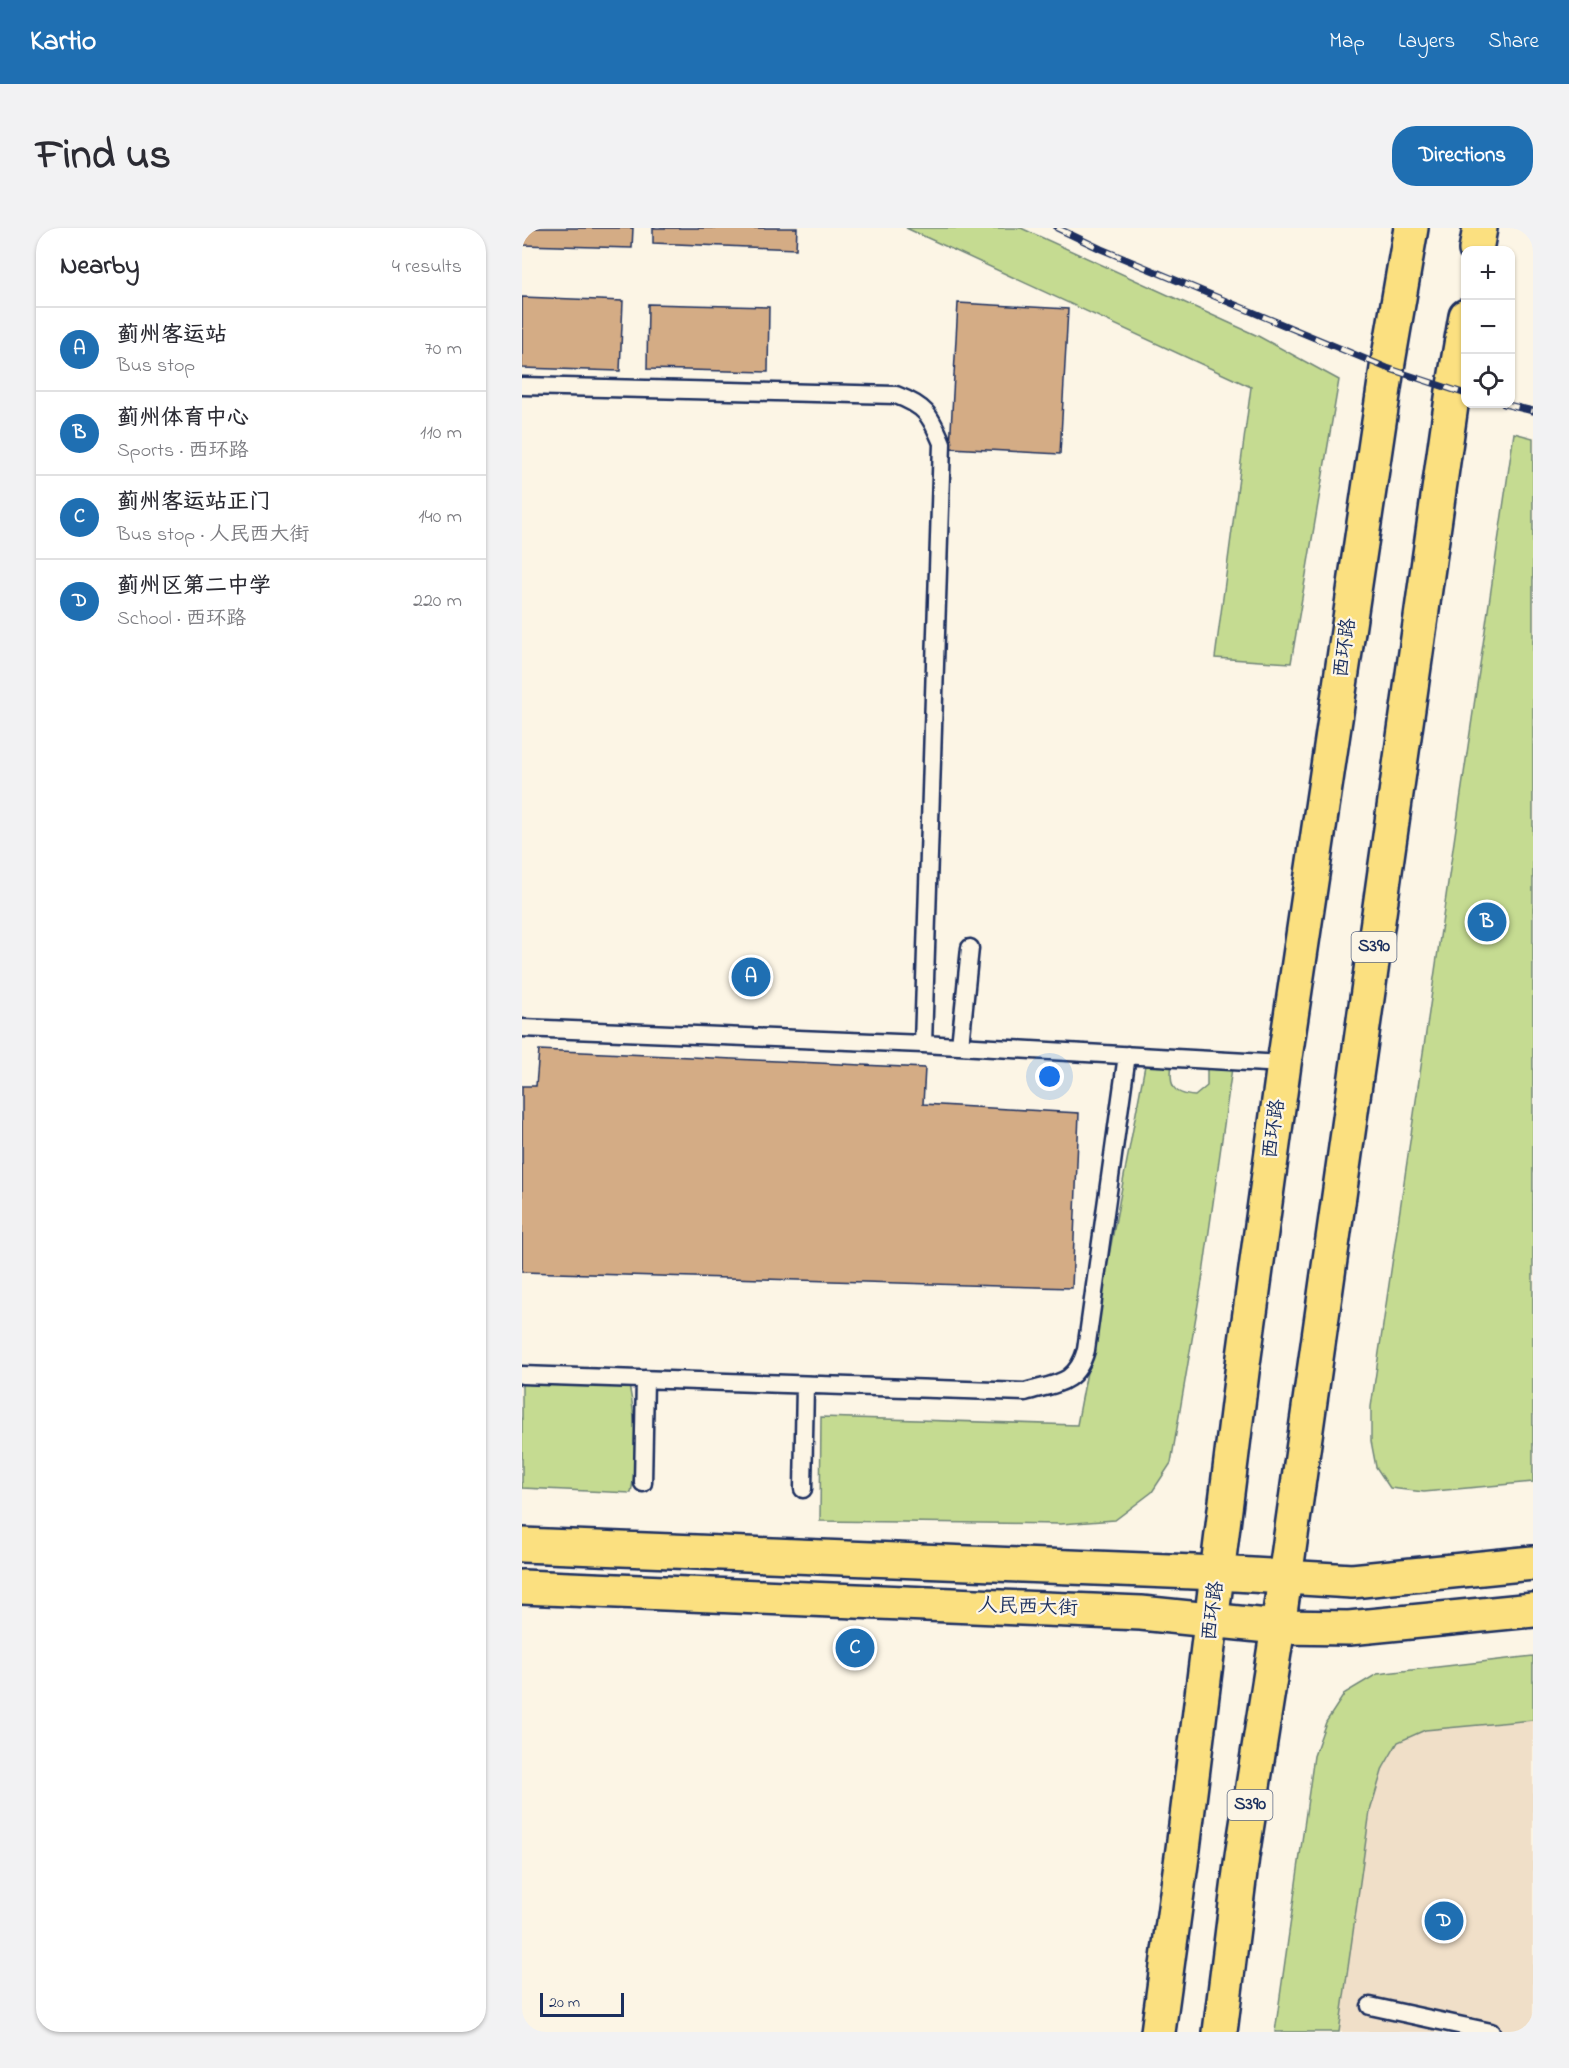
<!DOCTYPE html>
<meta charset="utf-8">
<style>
body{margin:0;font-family:"Indie Flower","LXGW WenKai TC",sans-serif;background:#f2f2f3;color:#2b2b33}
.controls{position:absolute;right:18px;top:18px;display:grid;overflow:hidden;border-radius:12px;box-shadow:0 2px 4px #0004}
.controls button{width:54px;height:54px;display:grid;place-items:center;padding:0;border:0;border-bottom:2px solid #e1e1e2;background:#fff;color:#2b2b33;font:30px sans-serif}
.scale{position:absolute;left:18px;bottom:15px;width:84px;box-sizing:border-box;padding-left:6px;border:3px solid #1b2f5e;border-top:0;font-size:16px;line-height:21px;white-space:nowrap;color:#1b2f5e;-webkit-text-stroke:4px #fcf5e5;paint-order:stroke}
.you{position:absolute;left:528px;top:849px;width:21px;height:21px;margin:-15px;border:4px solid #fff;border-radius:50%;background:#1a73e8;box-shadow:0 0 0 9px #1a73e833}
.badge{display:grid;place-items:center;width:39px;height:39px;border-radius:50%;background:#1f6fb2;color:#fff;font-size:20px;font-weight:700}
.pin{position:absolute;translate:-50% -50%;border:3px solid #fff;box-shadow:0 2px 6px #0006}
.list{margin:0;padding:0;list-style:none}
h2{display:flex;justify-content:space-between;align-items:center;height:78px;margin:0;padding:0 24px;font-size:26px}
h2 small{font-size:20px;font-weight:400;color:#7c7c81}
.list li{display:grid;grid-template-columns:39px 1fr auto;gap:18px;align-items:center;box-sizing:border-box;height:84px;padding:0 24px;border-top:2px solid #e1e1e2}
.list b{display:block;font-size:22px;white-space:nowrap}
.list p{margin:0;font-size:20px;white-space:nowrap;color:#7c7c81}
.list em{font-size:20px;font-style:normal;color:#7c7c81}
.icon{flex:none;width:33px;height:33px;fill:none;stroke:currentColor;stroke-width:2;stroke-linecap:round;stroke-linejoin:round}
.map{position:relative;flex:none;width:1011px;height:1804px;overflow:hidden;border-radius:24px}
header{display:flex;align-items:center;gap:36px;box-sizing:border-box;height:84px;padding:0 30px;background:#1f6fb2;color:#fff}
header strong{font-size:28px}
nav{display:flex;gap:33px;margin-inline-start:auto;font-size:21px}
.intro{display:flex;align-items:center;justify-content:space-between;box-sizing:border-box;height:144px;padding:0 36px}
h1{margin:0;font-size:42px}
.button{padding:15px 27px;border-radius:24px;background:#1f6fb2;color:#fff;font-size:21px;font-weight:700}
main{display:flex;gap:36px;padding:0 36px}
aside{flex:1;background:#fff;border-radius:24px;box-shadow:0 2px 4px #0004}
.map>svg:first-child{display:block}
.built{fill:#f0dfc8}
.green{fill:#c5db91;stroke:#708578;stroke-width:1.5}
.building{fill:#d4ac85;stroke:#1b2f5e;stroke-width:1.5}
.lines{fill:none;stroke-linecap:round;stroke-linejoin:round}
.lane-casing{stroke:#1b2f5e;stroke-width:21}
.primary-casing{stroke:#1b2f5e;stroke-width:38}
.highway-casing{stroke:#1b2f5e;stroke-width:38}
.lane{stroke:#fcf5e5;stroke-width:16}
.primary{stroke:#fbe080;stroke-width:33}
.highway{stroke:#fbe080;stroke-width:33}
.rail-casing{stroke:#1b2f5e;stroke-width:7}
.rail{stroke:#fcf5e5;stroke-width:4.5;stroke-dasharray:14;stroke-linecap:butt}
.labels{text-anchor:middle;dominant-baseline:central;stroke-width:4.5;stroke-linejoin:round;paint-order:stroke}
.shield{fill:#fcf5e5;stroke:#5e6a86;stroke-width:1.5}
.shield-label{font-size:18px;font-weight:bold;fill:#1b2f5e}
.street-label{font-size:20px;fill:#1b2f5e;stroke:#fcf5e5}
</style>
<header>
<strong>Kartio</strong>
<nav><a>Map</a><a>Layers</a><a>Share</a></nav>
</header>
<div class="intro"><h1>Find us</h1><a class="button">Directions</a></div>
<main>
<aside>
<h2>Nearby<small>4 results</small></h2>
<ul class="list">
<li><span class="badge">A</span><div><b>蓟州客运站</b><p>Bus stop</p></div><em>70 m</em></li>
<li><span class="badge">B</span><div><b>蓟州体育中心</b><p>Sports · 西环路</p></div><em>110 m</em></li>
<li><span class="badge">C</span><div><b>蓟州客运站正门</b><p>Bus stop · 人民西大街</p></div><em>140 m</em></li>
<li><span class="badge">D</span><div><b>蓟州区第二中学</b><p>School · 西环路</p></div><em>220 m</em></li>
</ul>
</aside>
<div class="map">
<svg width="1011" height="1804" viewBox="0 0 1011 1804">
<rect width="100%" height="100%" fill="#fcf5e5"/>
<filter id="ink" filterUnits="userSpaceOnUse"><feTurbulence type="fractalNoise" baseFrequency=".0167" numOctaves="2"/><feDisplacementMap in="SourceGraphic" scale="12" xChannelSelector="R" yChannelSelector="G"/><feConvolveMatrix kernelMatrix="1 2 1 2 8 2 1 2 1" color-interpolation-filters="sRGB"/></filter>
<g filter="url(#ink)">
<!-- built -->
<path class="built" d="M1011,1492V1804H817L848,1583L861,1540L876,1514L903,1502Z"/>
<!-- green -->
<path class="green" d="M384,0H499L736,108L817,152L769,435L693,430L729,159Z
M992,205L1011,210V1254L902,1264L868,1260L854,1239L849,1213V1179Z
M624,832L650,833C648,855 647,866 673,868L685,858V838L710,840L680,1053L649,1235L630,1264L593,1292L539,1296L298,1293L299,1189L555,1197Z
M0,1153L107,1157C114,1191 116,1230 109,1265L0,1260Z
M1011,1428V1492L903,1502L876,1514L861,1540L848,1583L817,1804H753L792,1528L804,1494L823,1465L855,1446Z"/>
<!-- building -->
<path class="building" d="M0,0H111L110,20L0,17Z
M131,0H275L274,21L131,15Z
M0,69L101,73L98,143L0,140Z
M436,75L546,81L538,226L428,220Z
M126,76L247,79L246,144L125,141Z
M17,822L403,840L401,876L557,885L550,1060L0,1044V858H14Z"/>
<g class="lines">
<!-- lane casing -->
<g class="lane-casing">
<path id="lane" d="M0,158L374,167C403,178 408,186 420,215L401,816
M0,800L401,816L762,836
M438,818L448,720
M0,1147L503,1164C534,1155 554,1157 564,1122L605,827
M121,1255L123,1151
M281,1261L283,1157
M848,1778L969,1804"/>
</g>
<!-- primary casing -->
<g class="primary-casing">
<path id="primary" d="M0,1317L696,1345L830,1353L1011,1335
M0,1359L619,1385L756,1399L827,1400L1011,1382"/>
</g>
<!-- highway casing -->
<g class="highway-casing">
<path id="highway" d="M954,22L958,0
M636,1804L661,1621L721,1136L762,836L865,140L889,0
M698,1804L720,1628L756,1399L931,163L944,88"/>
</g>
<!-- lane -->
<use href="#lane" class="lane"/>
<!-- primary -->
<use href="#primary" class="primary"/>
<!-- highway -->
<use href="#highway" class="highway"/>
<!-- rail casing -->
<g class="rail-casing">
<path id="rail" d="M535,0L579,21L865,140L944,166
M982,176L1011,183"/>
</g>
<!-- rail -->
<use href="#rail" class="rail"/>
</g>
</g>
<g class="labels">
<!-- shield labels -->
<g class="shield">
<rect x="829.5" y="704" width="45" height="30" rx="4.5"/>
<rect x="705.5" y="1562" width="45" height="30" rx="4.5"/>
</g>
<g class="shield-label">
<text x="852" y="719">S390</text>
<text x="728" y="1577">S390</text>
</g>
<!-- street labels -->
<g class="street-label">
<text transform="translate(824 420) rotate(-82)">西环路</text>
<text transform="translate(753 901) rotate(-82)">西环路</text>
<text transform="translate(506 1380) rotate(2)">人民西大街</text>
<text transform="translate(692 1383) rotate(-83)">西环路</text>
</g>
</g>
</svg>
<div class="controls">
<button>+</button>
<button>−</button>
<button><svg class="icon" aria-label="locate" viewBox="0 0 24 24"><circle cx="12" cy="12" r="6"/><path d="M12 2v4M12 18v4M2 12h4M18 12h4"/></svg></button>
</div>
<div class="scale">20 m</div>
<div class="you"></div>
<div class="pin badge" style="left:229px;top:749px">A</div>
<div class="pin badge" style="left:965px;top:694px">B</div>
<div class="pin badge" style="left:333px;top:1420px">C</div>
<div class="pin badge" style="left:922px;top:1693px">D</div>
</div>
</main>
